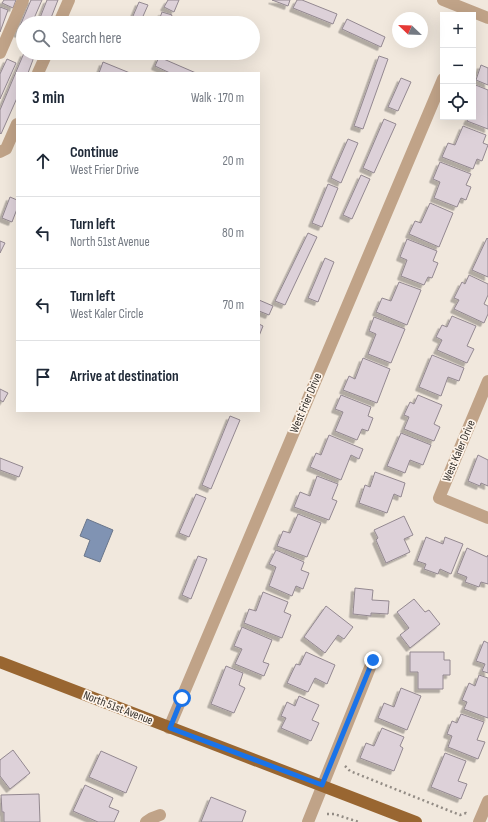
<!DOCTYPE html>
<meta charset="utf-8">
<style>
body{margin:0;font-family:"Sofia Sans Condensed",sans-serif;background:#f6f6f7;color:#1f2937}
.controls{position:absolute;right:12px;top:12px;display:grid;overflow:hidden;border-radius:0px;box-shadow:0 4px 16px #0002}
.controls button{width:36px;height:36px;display:grid;place-items:center;padding:0;border:0;border-bottom:1px solid #e0e1e3;background:#fff;color:#1f2937;font:20px sans-serif}
.compass{position:absolute;left:392px;top:12px;width:36px;height:36px;border-radius:50%;background:#fff;box-shadow:0 4px 16px #0002;rotate:293deg}
.stop{position:absolute;width:12px;height:12px;margin:-9px;border:3px solid #1a73e8;border-radius:50%;background:#fff}
.stop.end{background:#1a73e8;border-color:#fff;box-shadow:0 1px 4px #0008}
.list{margin:0;padding:0;list-style:none}
h2{display:flex;justify-content:space-between;align-items:center;height:52px;margin:0;padding:0 16px;font-size:17px}
h2 small{font-size:13px;font-weight:400;color:#747a83}
.list li{display:grid;grid-template-columns:26px 1fr auto;gap:12px;align-items:center;box-sizing:border-box;height:72px;padding:0 16px;border-top:1px solid #e0e1e3}
.list b{display:block;font-size:15px;white-space:nowrap}
.list p{margin:0;font-size:13px;white-space:nowrap;color:#747a83}
.list em{font-size:13px;font-style:normal;color:#747a83}
.icon{flex:none;width:22px;height:22px;fill:none;stroke:currentColor;stroke-width:2;stroke-linecap:round;stroke-linejoin:round}
.map{position:relative;flex:none;width:488px;height:822px;overflow:hidden}
.search{position:absolute;background:#fff;box-shadow:0 4px 16px #0002;left:16px;top:16px;width:244px;height:44px;display:flex;align-items:center;gap:10px;box-sizing:border-box;padding:0 14px;border-radius:22px;color:#747a83;font-size:15px}
.panel{position:absolute;background:#fff;box-shadow:0 4px 16px #0002;left:16px;top:72px;width:244px;height:340px;border-radius:0px}
.map>svg:first-child{display:block}
.water{fill:#8093b3;stroke:#6a768b}
.building{fill:#ddd1d9;stroke:#938890;filter:url(#shadow)}
.lines{fill:none;stroke-linecap:round;stroke-linejoin:round}
.path{stroke:#938c85;stroke-width:2.5;stroke-dasharray:2 3;stroke-linecap:butt}
.minor{stroke:#c0a388;stroke-width:12}
.major{stroke:#996631;stroke-width:12}
.route{stroke:#1a73e8;stroke-width:5}
.labels{text-anchor:middle;dominant-baseline:central;stroke-width:3.5;stroke-linejoin:round;paint-order:stroke}
.street-label{font-size:12px;fill:#35312d;stroke:#fff5eb}
</style>
<div class="map">
<svg width="488" height="822" viewBox="0 0 488 822">
<defs>
<filter id="shadow"><feDropShadow dx="-3.5" dy="3.5" stdDeviation="0" flood-color="#0004"/></filter>
</defs>
<rect width="100%" height="100%" fill="#f1e8dd"/>
<!-- water -->
<path class="water" d="M87,519L113,530L100,562L84,556L90,540L80,536Z"/>
<!-- building -->
<path class="building" d="M4,0H16L13,8L2,3Z
M31,0H42L32,23H23V35L17,33Z
M47,0H58L49,23H38Z
M168,0H179L174,12L164,7Z
M272,0H290L288,6Z
M297,0H302L337,14L333,24L293,8Z
M139,2L148,5L140,23H130Z
M0,7L8,10L0,32Z
M162,12L172,15L169,23H158Z
M347,19L385,37L381,47L342,29Z
M24,53L34,57L28,73H17V98L1,134L0,133V110Z
M379,56L388,59L363,129L354,126Z
M159,57L196,73H170L155,66Z
M7,59L16,63L0,99V74Z
M103,62L130,73H99Z
M481,65L488,68V85L476,80Z
M401,78L411,82L398,111L388,107Z
M473,84L488,90V129L467,121L469,117H473V106L475,101L473,100Z
M384,119L396,124L374,173L363,168Z
M463,126L486,135L483,143L488,145L482,161L477,159L473,169L442,157L448,143L455,145Z
M348,139L358,143L341,183L331,178Z
M440,162L471,174L466,185L471,187L466,200L461,198L457,207L434,198L440,182L433,179Z
M361,175L370,179L352,219L343,215Z
M328,184L338,188L322,227L312,223Z
M10,197L17,200V209L12,222L2,218Z
M430,203L453,213L439,247L409,234L415,221L421,223Z
M308,233L317,237L285,305L275,301Z
M487,238L488,239V277L472,270Z
M407,239L437,251L433,261L438,263L432,278L428,277L424,285L401,276L407,260L400,257Z
M0,241L5,243L0,253Z
M325,258L334,262L318,302L308,298Z
M469,275L488,284V295L484,304L488,306V314L484,323L454,309L459,300L454,298L462,282L465,284Z
M399,282L421,290L407,325L376,312L382,298L391,301Z
M259,300L273,306L269,315L259,311Z
M452,316L476,326L467,346L474,349L467,363L437,350L442,340L436,337L442,325L447,327Z
M374,317L405,329L391,363L368,354L376,334L369,331Z
M259,324L263,326L259,336Z
M432,355L464,368L459,381L448,377L441,396L419,387Z
M363,358L390,369L377,403L343,390L349,376L355,379Z
M0,389L8,393L3,402L0,400Z
M341,395L371,407L368,416L373,418L368,431L362,429L357,440L335,431L343,412L335,409Z
M418,395L442,405L434,424L440,427L434,441L404,429L409,417L404,415L410,402L414,404Z
M230,416L240,420L211,489L202,485Z
M401,433L431,445L423,465L410,460L405,473L387,466Z
M329,435L363,449L359,459L351,455L341,480L310,467L316,453L321,455Z
M478,455L488,460V486L481,483L480,486L468,481Z
M0,458L23,467L19,477L0,470Z
M375,472L405,483L401,497L394,494L387,513L359,503L365,485L370,487Z
M317,476L338,484L332,499L337,501L329,520L294,507L300,492L310,496Z
M196,494L206,498L189,537L179,533Z
M298,514L321,523L307,557L277,546L283,531L290,533Z
M404,516L413,535L404,539L410,552L386,563L376,540L378,538L374,530Z
M426,537L443,544L445,537L463,544L451,574L440,569L438,574L424,569L426,564L417,561Z
M467,548L487,557L488,555V584L481,582L479,587L465,582L467,577L457,573Z
M276,550L304,562L301,570L309,573L303,589L296,586L292,596L269,586L276,567L269,564Z
M198,556L207,559L191,599L182,595Z
M355,588L373,590L372,600L389,601L388,614L371,613V616L353,614Z
M263,592L288,602L284,612L291,615L282,638L244,623L249,609L256,611Z
M414,599L425,612L429,610L440,624L410,648L400,635L409,628L397,612Z
M326,606L353,627L344,639L338,635L325,653L304,637Z
M242,627L272,640L263,662L269,664L264,676L235,664L242,649L234,646Z
M484,641L488,643V673L482,671L485,664L476,661Z
M306,652L335,665L327,684L315,678L308,692L287,683L296,664L300,665Z
M410,652H444V660H450V675H443V689H418V672H410Z
M226,666L243,673L239,685L245,688L234,713L211,704Z
M479,675L488,678V718L464,709L467,702L462,700L469,683L475,686Z
M401,688L421,696L407,730L378,718L384,703L394,707Z
M299,696L319,705L312,720L319,723L311,741L281,728L286,718L281,716L287,702L295,706Z
M461,714L484,722L477,740L485,742L478,759L448,747L452,736L447,734L452,721L457,723Z
M382,728L404,737L400,746L403,748L394,771L360,758L366,743L374,746Z
M13,750L30,773L10,789L0,776V760Z
M101,751L137,767L126,793L89,777Z
M445,753L466,761L458,781L467,784L461,799L431,787Z
M85,785L113,798L109,807L119,811L114,822H98L73,811Z
M39,794L40,822H4V812H2L1,795Z
M211,797L246,811L242,822H201Z"/>
<g class="lines">
<!-- path -->
<path class="path" d="M345,766L350,771L460,815L466,813L467,814
M327,814H334L359,822"/>
<!-- minor -->
<path class="minor" d="M443,0L488,18
M59,23L69,0
M0,53L23,0
M38,73L47,53
M0,152L6,149L17,124
M488,381L439,498L488,518
M169,728L443,79
M146,822L152,818L160,815
M308,822L373,660
M479,822L488,801"/>
<!-- major -->
<path class="major" d="M0,662L416,822"/>
</g>
<g class="lines">
<!-- route -->
<path class="route" d="M182,698L170,728L322,785L373,660"/>
</g>
<g class="labels">
<!-- street labels -->
<g class="street-label">
<text transform="translate(306 403) rotate(-67)">West Frier Drive</text>
<text transform="translate(459 451) rotate(-67)">West Kaler Drive</text>
<text transform="translate(118 708) rotate(21)">North 51st Avenue</text>
</g>
</g>
</svg>
<div class="controls">
<button>+</button>
<button>−</button>
<button><svg class="icon" aria-label="locate" viewBox="0 0 24 24"><circle cx="12" cy="12" r="6"/><path d="M12 2v4M12 18v4M2 12h4M18 12h4"/></svg></button>
</div>
<svg class="compass" viewBox="-18 -18 36 36"><path d="M0-13l5 13h-10z" fill="#e53935"/><path d="M0 13l5-13h-10z" fill="#747a83"/></svg>
<div class="stop" style="left:182px;top:698px"></div>
<div class="stop end" style="left:373px;top:660px"></div>
<div class="search"><svg class="icon" aria-label="search" viewBox="0 0 24 24"><circle cx="10" cy="10" r="6"/><path d="M15 15l6 6"/></svg>Search here</div>
<section class="panel">
<h2>3 min<small>Walk · 170 m</small></h2>
<ul class="list">
<li><svg class="icon" aria-label="ahead" viewBox="0 0 24 24"><path d="M12 20V5M6 11l6-6 6 6"/></svg><div><b>Continue</b><p>West Frier Drive</p></div><em>20 m</em></li>
<li><svg class="icon" aria-label="left" viewBox="0 0 24 24"><path d="M17 20v-9H6M10 6l-5 5 5 5"/></svg><div><b>Turn left</b><p>North 51st Avenue</p></div><em>80 m</em></li>
<li><svg class="icon" aria-label="left" viewBox="0 0 24 24"><path d="M17 20v-9H6M10 6l-5 5 5 5"/></svg><div><b>Turn left</b><p>West Kaler Circle</p></div><em>70 m</em></li>
<li><svg class="icon" aria-label="arrive" viewBox="0 0 24 24"><path d="M6 21V4h12l-3 4 3 4H6"/></svg><div><b>Arrive at destination</b></div></li>
</ul>
</section>
</div>
